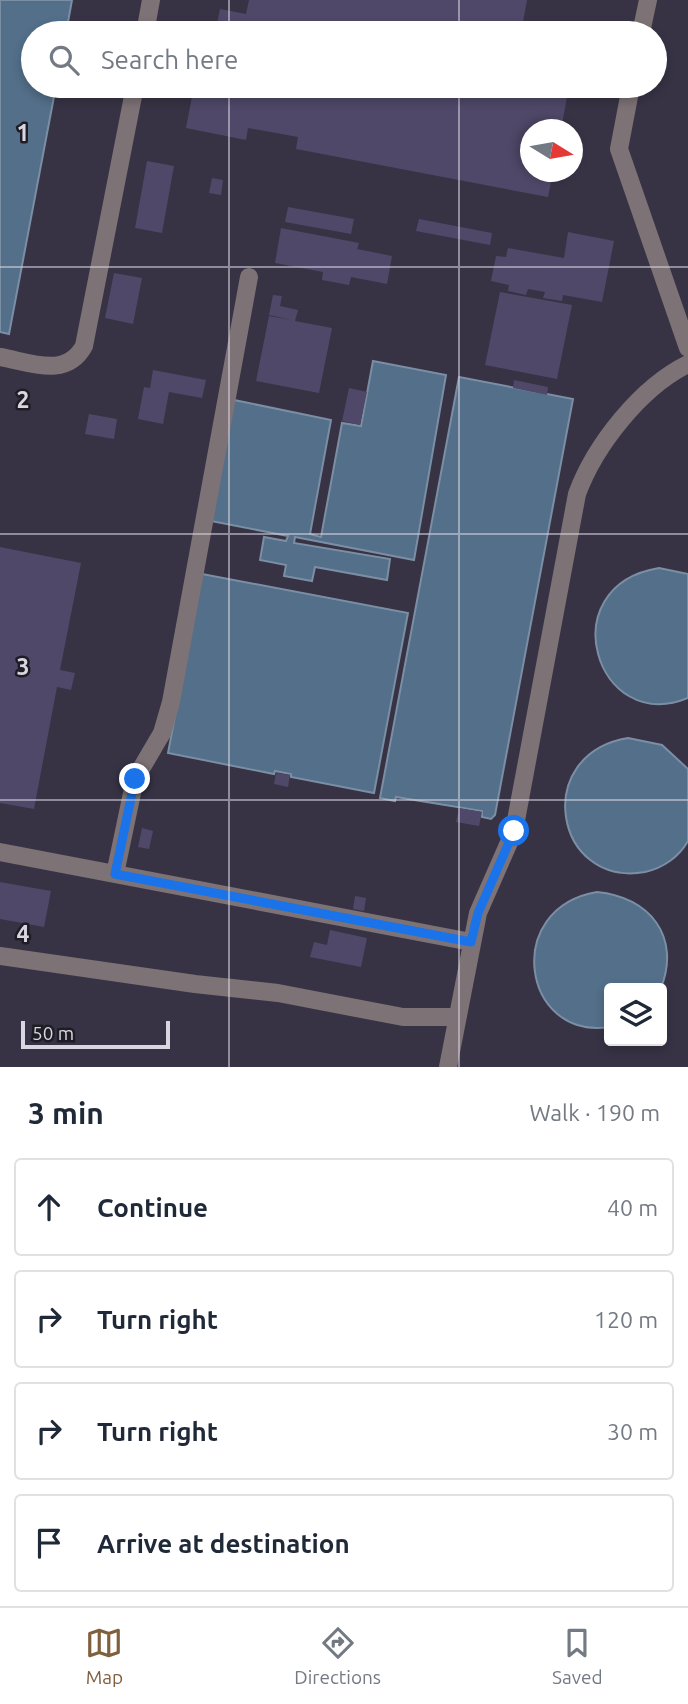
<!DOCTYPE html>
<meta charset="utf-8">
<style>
body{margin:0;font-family:Ubuntu,sans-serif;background:#f2f2f3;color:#1f2937}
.controls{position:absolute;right:21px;bottom:21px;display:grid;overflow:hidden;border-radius:7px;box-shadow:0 4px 10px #0003}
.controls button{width:63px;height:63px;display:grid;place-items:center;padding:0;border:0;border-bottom:2px solid #e0e1e3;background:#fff;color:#1f2937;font:35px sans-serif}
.compass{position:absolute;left:520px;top:119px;width:63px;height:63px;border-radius:50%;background:#fff;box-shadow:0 4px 10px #0003;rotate:101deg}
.scale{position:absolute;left:21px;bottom:18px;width:149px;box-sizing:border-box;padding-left:7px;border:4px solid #d9d6e2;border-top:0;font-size:19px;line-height:24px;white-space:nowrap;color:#d9d6e2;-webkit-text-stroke:5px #1e1d25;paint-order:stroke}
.stop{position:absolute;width:21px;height:21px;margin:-16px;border:5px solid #1a73e8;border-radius:50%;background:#fff}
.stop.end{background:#1a73e8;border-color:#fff;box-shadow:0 2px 7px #0008}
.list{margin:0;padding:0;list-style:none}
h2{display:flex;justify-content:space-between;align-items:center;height:91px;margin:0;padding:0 28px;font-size:30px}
h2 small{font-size:23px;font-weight:400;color:#747a83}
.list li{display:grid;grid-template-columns:46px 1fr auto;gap:21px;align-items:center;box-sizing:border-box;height:98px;margin:0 14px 14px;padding:0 14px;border:2px solid #e0e1e3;border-radius:7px}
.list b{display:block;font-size:26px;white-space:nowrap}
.list em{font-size:23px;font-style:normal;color:#747a83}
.icon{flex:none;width:38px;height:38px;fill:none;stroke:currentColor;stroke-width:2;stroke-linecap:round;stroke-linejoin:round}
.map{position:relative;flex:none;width:688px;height:1067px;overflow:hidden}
.search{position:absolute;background:#fff;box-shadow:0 4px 10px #0003;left:21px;right:21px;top:21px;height:77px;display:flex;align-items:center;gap:18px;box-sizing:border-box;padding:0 24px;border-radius:38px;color:#747a83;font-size:26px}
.sheet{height:539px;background:#fff}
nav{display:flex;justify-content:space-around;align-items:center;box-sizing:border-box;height:98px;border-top:2px solid #e0e1e3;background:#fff;font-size:19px;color:#747a83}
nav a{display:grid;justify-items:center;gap:4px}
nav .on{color:#805f3f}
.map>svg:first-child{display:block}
.water{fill:#536f89;stroke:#7b8ea4;stroke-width:2}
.building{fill:#4f4868}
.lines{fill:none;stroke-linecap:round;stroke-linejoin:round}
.minor{stroke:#7d7275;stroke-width:18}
.route{stroke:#1a73e8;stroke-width:9}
.grid{fill:none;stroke:#d9d6e2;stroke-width:2;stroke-opacity:0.55}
.grid-label{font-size:23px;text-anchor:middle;font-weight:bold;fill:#d9d6e2;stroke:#1e1d25;stroke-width:5;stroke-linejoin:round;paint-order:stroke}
</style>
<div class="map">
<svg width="688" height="1067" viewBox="0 0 688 1067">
<rect width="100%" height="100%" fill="#373345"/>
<!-- water -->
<path class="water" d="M0,0H72L66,33H33V86H56L9,334L0,332Z
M373,361L446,375L414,560L295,537L294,543L390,559L387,580L315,567L312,581L284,576L286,565L260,560L264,537L286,541L288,536L211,521L234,400L331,420L310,534L321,537L342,423L361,426Z
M459,377L573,399L495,815L491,819L482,817V811L396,797L395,801L380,798Z
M659,568L688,574V698C596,736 550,586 659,568Z
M202,574L408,613L374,793L291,777V774L275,771L274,774L168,753Z
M628,738L662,745L688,769V841C679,857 663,868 645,872C554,888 531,754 628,738Z
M597,892C650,897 681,937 661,988H609V1027C522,1040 502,908 597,892Z"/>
<!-- building -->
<path class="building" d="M249,0H527L521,33H215L220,9L246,14Z
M194,86H569L561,130H530V172H553L548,197L296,149L298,137L248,128L246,140L186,128Z
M147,161L174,166L162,233L135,228Z
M212,178L223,180L221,195L209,193Z
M288,207L354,219L351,234L285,222Z
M419,219L492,233L490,245L416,231Z
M281,228L359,243L357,249L392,256L387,284L351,277L349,285L322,280L323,272L275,263Z
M568,232L614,241L602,302L563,295L562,301L543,298L545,292L528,289L526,295L508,291L509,285L491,281L496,256L506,257L508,248L564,258Z
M114,273L142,278L133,324L105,318Z
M500,292L572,305L557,379L485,365Z
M273,295L282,296L280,306L298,310L295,321L332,328L319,393L256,381L269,316L291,320L269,315Z
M153,370L206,380L202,398L169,392L163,424L138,419L144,387L150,388Z
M514,380L548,387L547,395L513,388Z
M349,388L367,392L360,425L342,421Z
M89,414L117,419L114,439L85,434Z
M0,547L81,563L60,670L75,673L71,690L57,687L34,809L0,803Z
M276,773L290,775L288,787L274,784Z
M459,808L482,812L479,826L456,822Z
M142,828L153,831L149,849L138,847Z
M0,882L51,891L44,927L0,919Z
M355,896L366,898L364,911L353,909Z
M330,930L367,938L361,967L310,957L314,942L327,945Z"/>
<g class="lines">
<!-- minor -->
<path class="minor" d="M145,33L151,0
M641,33L648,0
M631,86L619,149L688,348
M0,357C30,362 66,379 84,346L135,86
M0,852L471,942
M115,874L135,779L162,733L171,702L249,277
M0,956L195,984L278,993L403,1017H457
M448,1067L478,913L514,831L577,494C595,445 641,387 688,364"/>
</g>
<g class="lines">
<!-- route -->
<path class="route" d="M135,779L115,874L471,942L478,913L514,831"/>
</g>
<!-- grid -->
<path class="grid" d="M229,0V33M459,0V33M229,86V1067M459,86V1067M0,267H688M0,534H688M0,800H688"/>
<g class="grid-label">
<text x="23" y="141">1</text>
<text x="23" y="408">2</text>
<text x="23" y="675">3</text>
<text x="23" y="942">4</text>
</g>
</svg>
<div class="controls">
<button><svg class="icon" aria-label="layers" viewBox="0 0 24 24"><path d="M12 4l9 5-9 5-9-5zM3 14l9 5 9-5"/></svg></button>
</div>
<svg class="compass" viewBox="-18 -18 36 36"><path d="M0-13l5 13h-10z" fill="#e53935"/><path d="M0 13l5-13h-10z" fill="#747a83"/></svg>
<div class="scale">50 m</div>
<div class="stop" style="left:514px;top:831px"></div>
<div class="stop end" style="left:135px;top:779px"></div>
<div class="search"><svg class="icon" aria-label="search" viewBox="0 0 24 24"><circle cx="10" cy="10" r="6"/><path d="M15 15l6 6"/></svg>Search here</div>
</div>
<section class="sheet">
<h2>3 min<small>Walk · 190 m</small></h2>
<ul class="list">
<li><svg class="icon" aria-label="ahead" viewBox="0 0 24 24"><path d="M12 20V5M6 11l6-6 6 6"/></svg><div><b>Continue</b></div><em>40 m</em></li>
<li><svg class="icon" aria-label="right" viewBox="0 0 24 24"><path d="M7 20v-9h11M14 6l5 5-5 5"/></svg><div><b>Turn right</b></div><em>120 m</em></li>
<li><svg class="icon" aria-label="right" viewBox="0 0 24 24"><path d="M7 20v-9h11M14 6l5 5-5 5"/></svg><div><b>Turn right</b></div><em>30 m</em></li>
<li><svg class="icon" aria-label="arrive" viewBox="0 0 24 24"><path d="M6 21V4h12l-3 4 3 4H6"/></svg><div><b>Arrive at destination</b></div></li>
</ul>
</section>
<nav>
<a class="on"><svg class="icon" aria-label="map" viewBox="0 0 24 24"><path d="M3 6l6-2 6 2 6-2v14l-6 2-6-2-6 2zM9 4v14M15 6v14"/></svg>Map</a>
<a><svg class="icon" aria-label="directions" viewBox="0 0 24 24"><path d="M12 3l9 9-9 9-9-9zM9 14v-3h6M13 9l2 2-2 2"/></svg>Directions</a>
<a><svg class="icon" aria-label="saved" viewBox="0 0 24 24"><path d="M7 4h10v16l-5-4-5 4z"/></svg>Saved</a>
</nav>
